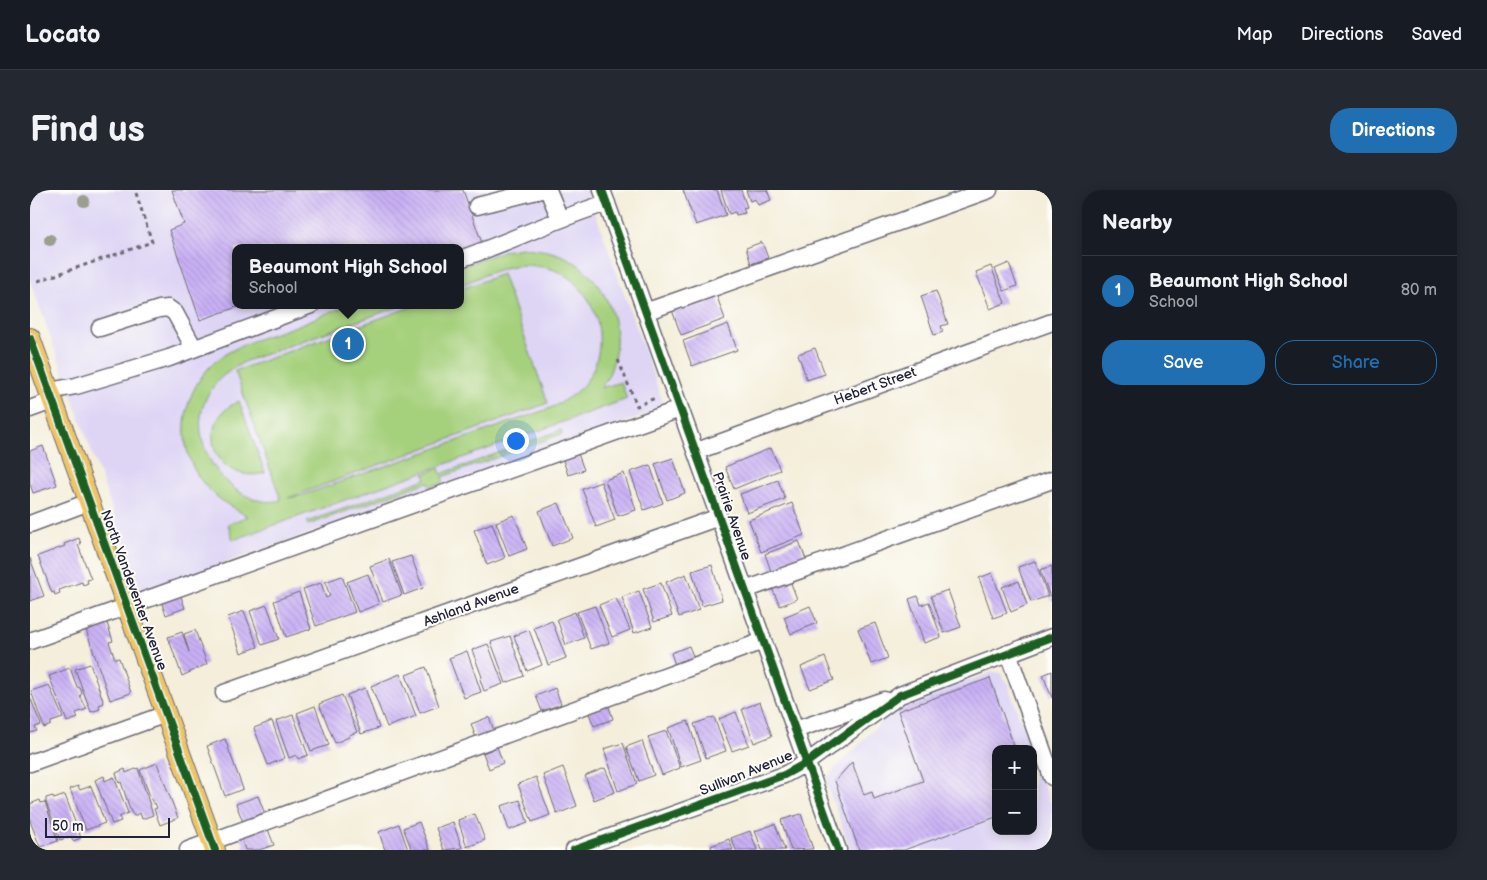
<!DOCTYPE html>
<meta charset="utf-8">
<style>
body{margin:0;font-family:"Balsamiq Sans",sans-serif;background:#242831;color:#f1f3f6}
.controls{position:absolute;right:15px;bottom:15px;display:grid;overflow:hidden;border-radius:10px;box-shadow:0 2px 12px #0003}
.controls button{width:45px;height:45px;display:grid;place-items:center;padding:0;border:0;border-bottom:1px solid #363941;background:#171b24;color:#f1f3f6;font:25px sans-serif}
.scale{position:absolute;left:15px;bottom:12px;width:125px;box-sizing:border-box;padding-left:5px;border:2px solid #22223b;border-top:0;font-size:14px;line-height:18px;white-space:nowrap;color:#22223b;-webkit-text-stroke:4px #fdfcf7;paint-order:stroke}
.you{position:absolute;left:485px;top:250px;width:18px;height:18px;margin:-12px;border:4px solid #fff;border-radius:50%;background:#1a73e8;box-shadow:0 0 0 8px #1a73e833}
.badge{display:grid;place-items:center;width:32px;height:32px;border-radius:50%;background:#1f6fb2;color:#fff;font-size:16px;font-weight:700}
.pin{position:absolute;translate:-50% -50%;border:2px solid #fff;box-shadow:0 1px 5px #0006}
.popup{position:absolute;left:202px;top:54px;width:232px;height:65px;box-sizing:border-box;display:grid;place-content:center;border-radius:10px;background:#171b24;filter:drop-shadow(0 1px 4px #0005);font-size:16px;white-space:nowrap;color:#9ea1a6}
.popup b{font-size:19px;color:#f1f3f6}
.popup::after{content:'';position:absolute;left:50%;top:100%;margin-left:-10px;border:10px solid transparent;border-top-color:#171b24}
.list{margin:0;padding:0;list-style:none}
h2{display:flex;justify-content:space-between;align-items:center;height:65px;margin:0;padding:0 20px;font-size:21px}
h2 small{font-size:16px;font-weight:400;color:#9ea1a6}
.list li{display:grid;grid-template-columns:32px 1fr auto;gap:15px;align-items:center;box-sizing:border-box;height:70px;padding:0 20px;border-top:1px solid #363941}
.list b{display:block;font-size:19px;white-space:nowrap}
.list p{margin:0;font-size:16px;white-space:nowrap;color:#9ea1a6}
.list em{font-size:16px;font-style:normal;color:#9ea1a6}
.actions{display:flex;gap:10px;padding:15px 20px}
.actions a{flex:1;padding:11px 0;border:1px solid #1f6fb2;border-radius:20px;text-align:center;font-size:18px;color:#1f6fb2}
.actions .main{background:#1f6fb2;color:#fff}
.map{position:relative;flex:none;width:1022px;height:660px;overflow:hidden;border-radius:20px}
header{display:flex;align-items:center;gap:30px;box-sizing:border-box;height:70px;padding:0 25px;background:#171b24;border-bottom:1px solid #363941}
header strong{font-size:24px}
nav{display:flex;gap:28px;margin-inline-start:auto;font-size:18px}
.intro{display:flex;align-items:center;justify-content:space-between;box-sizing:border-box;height:120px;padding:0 30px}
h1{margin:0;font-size:35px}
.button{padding:12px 22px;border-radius:20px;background:#1f6fb2;color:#fff;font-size:18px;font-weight:700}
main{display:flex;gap:30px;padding:0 30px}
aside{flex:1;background:#171b24;border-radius:20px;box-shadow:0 2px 12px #0003}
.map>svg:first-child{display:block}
.built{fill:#ded5f5;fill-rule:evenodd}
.green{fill:#a5d07c;stroke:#64795c}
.building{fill:url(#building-back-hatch)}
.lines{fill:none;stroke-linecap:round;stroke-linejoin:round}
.minor-casing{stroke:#6c6973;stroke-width:19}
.major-casing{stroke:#6c6973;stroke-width:22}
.path{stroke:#6c6973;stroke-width:3;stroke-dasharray:4 4;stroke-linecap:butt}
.minor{stroke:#fff;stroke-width:16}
.major{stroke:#eec569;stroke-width:20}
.cycleway-casing{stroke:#fdfcf7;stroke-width:11}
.cycleway{stroke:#1b5e20;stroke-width:8}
.tree{fill:#9a9f8f}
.labels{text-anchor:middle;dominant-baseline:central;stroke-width:4;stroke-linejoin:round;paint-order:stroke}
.street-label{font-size:14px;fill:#22223b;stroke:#fdfcf7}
</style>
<header>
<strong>Locato</strong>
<nav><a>Map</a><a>Directions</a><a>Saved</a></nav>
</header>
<div class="intro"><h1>Find us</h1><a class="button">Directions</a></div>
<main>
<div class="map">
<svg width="1022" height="660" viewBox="0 0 1022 660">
<defs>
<pattern id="building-back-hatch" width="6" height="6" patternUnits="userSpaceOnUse" patternTransform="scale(1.25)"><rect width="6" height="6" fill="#c9b0f5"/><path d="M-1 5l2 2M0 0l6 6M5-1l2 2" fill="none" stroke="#ac97d3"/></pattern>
</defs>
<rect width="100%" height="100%" fill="#fdfcf7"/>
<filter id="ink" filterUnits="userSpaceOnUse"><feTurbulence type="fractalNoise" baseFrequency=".02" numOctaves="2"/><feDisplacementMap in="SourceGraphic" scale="10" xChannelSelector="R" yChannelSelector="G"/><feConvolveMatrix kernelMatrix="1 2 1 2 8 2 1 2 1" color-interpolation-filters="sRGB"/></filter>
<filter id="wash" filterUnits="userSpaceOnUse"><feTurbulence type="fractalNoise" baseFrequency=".0096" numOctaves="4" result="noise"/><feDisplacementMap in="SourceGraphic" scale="20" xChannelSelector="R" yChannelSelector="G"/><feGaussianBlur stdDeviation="1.12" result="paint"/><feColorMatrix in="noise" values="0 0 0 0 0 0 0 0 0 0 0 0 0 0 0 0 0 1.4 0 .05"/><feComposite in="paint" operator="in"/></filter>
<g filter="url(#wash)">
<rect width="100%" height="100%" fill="#f4eeda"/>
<!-- built -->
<path class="built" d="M0,0H557L635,218L112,402L0,90ZM206,58H430V115H206Z
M963,482L970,483L977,492L1001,559H966V641H1003V566L1022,618V660H821L797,595V589L801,583L860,523L871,515Z"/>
<!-- green -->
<path class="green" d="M492,58C508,59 526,61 541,70C584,96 601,156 571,198L591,192L597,209L203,350L198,334L218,326C187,311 162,290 156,255C150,218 166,181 199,162C220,150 244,144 266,136C282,130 308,117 324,115C339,113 357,115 373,115L216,171C204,178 191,185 183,197C156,233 176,281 211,303C223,310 238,314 251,310L205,181L386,115H430L431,99L472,84L518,213L258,308L273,305L521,218C535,210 548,203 557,190C582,154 567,99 527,81C518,77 506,76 497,75C475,74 451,87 431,95V77L473,61Z
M209,211L235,283C186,296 160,234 209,211Z
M531,240L532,244L412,287L414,292L400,297L398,292L278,335L277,332L396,289L394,284L409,278L411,284Z"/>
<g id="blocks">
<!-- building -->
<path class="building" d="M142,0H433L453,56L430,64V58H206V115L210,116L170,130L139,40L154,34Z
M653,0H687L696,25L666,35Z
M691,0H711L717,17L713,18L715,23L706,25L705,22L699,24Z
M716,0H737L741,10L728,15L725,9L720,11Z
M732,52L738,68L721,74L716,58Z
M979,73L987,96L974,101L965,79Z
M961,76L975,113L960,119L946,82Z
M906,101L918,134L911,136L913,142L904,145L891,106Z
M686,104L695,129L651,145L642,120Z
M698,134L707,160L662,176L653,151Z
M785,158L795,184L777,190L768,164Z
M13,256L27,295L3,303L0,294V261Z
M741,258L750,280L704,299L695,277Z
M547,261L554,280L538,285L532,267Z
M643,268L655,303L637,310L625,274Z
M620,275L633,313L614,320L600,282Z
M594,283L606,320L588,326L575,290Z
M748,290L755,309L717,323L710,304Z
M571,292L585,330L566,337L552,299Z
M529,313L543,348L522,356L509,321Z
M762,313L774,345L731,362L719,330Z
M484,325L497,359L479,366L466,332Z
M462,333L475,368L457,375L444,340Z
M49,348L51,354L48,355L61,389L57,390L58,393L53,395L52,392L29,400L30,403L25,405L24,402L22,403L8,366L35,356L34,354Z
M769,351L777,372L742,384L735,364Z
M381,366L393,398L374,405L362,372Z
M0,368L14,406L0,411Z
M359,369L372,405L353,412L340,376Z
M1005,371L1018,406L1001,412L988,377Z
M682,375L692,410L672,416L662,381Z
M1022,376V412L1010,380Z
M962,383L977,423L963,428L949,388Z
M338,384L349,414L328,422L317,392Z
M656,384L669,420L649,427L636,392Z
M312,386L325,422L286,436L273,399L291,393L296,408L300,406L295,392Z
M759,388L767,409L750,416L741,396Z
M989,391L997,415L981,422L972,397Z
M631,393L642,426L624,432L613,399Z
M918,400L931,437L914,443L901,406Z
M609,401L622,437L604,443L592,407Z
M269,402L281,439L256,447L244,411Z
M150,404L155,418L136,425L131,411Z
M888,406L891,415L899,412L911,447L894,453L879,409Z
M586,408L600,440L582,447L569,415Z
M237,415L249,449L232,455L220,421Z
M565,416L579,453L561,459L547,422Z
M780,416L787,433L761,444L754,427Z
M214,421L228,457L211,463L198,427Z
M545,422L554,448L536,455L527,429Z
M76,430L83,451L79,452L85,469L89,468L101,503L80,510L55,437Z
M522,431L536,468L518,475L504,438Z
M845,433L858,468L841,474L828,439Z
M165,440L177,474L152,486L138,447L152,442L159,462L154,444Z
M499,440L512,475L497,481L484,446Z
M480,446L494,486L476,493L461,452Z
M458,454L473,494L454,501L450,489L452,487L442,460Z
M659,456L665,471L646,478L641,463Z
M437,461L451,502L434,508L419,468Z
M795,467L804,490L780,499L771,477Z
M60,474L74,513L69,515L70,519L61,522L45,479Z
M396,477L409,516L390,523L376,485Z
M40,478L47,497L50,498L52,503L50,506L57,519L46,523L48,528L37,532L19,486Z
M1022,481V508L1013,485Z
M370,484L386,526L357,537L341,496Z
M960,488L985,559H966V627L874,660H829L805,591L822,572L834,605L842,602L844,609L893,591L868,521Z
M19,495L33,528L21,532V535L14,538L1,501Z
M335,498L349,538L331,544L317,505Z
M525,498L531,514L512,521L506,506Z
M312,505L327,542L319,545V547L305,553L289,514Z
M0,507L11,535L5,537L7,541L0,543Z
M730,512L742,546L724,553L712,519Z
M578,514L583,529L564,536L558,521Z
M285,516L299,555L281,561L267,523Z
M706,522L719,555L702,561L689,529Z
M263,525L278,565L268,569L266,565L259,568L246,531Z
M459,527L464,541L446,548L441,534Z
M684,527L696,561L676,568L664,534Z
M242,531L255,568L238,575L224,538Z
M658,531L671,570L651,577L638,538Z
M636,541L650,578L632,585L618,547Z
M195,549L213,599L195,606L177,556Z
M612,551L624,585L609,591L596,557Z
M593,553L607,594L588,601L574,559Z
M467,557L473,573L459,579L453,563Z
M127,573L148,628L130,635L124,619L127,618L125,613L123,614L110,580Z
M533,577L547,616L527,624L513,585Z
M108,578L123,625L112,629L110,623L104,626L101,622L91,592L89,593L86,583L95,579L96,583Z
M575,578L585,602L564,610L555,586Z
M74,586L75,591L84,587L98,623L89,627L91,631L82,634L65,590Z
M506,587L520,625L502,632L488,594Z
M48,596L50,600L61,596L75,633L56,640L40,599Z
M35,605L51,648L43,651L41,646L30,650L16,612V608L23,606L24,609Z
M228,606L235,624L213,632L206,614Z
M10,610L11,613L15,612L28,651L10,657L0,631V614Z
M490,610L498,633L479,640L471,616Z
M445,624L455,650L437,657L428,630Z
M771,624L783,659L761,660L751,630Z
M389,632L400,660H382L373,638Z
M423,632L432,658L414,660L406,638Z
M369,634L378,660H355L349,642Z
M745,634L755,660H732L725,641Z
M237,637L244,655L229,660H215L211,646Z
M720,641L727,660H706L701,648Z
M699,649L703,660H682L681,656Z"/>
</g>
</g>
<g filter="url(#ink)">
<use href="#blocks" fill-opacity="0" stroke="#6c6973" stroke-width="1"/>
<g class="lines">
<!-- minor casing -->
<g class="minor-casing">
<path id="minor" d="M518,0L530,29
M572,0C652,220 728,440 808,660
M447,16L511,0
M430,69C480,52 527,28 577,13
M615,122L959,0
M70,138L129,119L138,118L145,123L164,158
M19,201L46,196L139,168L281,115
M0,219L22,211
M667,261L1022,132
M0,334L59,312
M715,400L1022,290
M0,451L650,219
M978,463L1022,587
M194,503L689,327
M765,540L854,510
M0,573L136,524
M158,660L733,451
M544,660L754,585L776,573L870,505L1022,447"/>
</g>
<!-- major casing -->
<g class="major-casing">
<path id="major" d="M0,148L185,660"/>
</g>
<!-- path -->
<path class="path" d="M8,91L122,52L105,0
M588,170L607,216L625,208"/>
<!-- minor -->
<use href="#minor" class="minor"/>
<!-- major -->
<use href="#major" class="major"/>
<!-- cycleway casing -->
<g class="cycleway-casing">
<path id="cycleway" d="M572,0C652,220 728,440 808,660
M0,148L185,660
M544,660L754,585L776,573L870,505L1022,447"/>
</g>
<!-- cycleway -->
<use href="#cycleway" class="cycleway"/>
</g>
<!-- trees -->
<g class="tree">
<circle cx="54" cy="11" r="6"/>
<circle cx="20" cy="50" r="6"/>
</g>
</g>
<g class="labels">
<!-- street labels -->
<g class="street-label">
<text transform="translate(845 196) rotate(-20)">Hebert Street</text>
<text transform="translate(702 326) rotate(71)">Prairie Avenue</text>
<text transform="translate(104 400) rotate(70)">North Vandeventer Avenue</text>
<text transform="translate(441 415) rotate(-20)">Ashland Avenue</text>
<text transform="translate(716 583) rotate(-22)">Sullivan Avenue</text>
</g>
</g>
</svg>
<div class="controls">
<button>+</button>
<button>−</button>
</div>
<div class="scale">50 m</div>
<div class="you"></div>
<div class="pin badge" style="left:318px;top:154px">1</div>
<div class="popup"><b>Beaumont High School</b>School</div>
</div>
<aside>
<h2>Nearby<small></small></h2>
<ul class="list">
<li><span class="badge">1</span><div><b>Beaumont High School</b><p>School</p></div><em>80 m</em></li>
</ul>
<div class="actions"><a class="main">Save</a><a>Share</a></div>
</aside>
</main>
